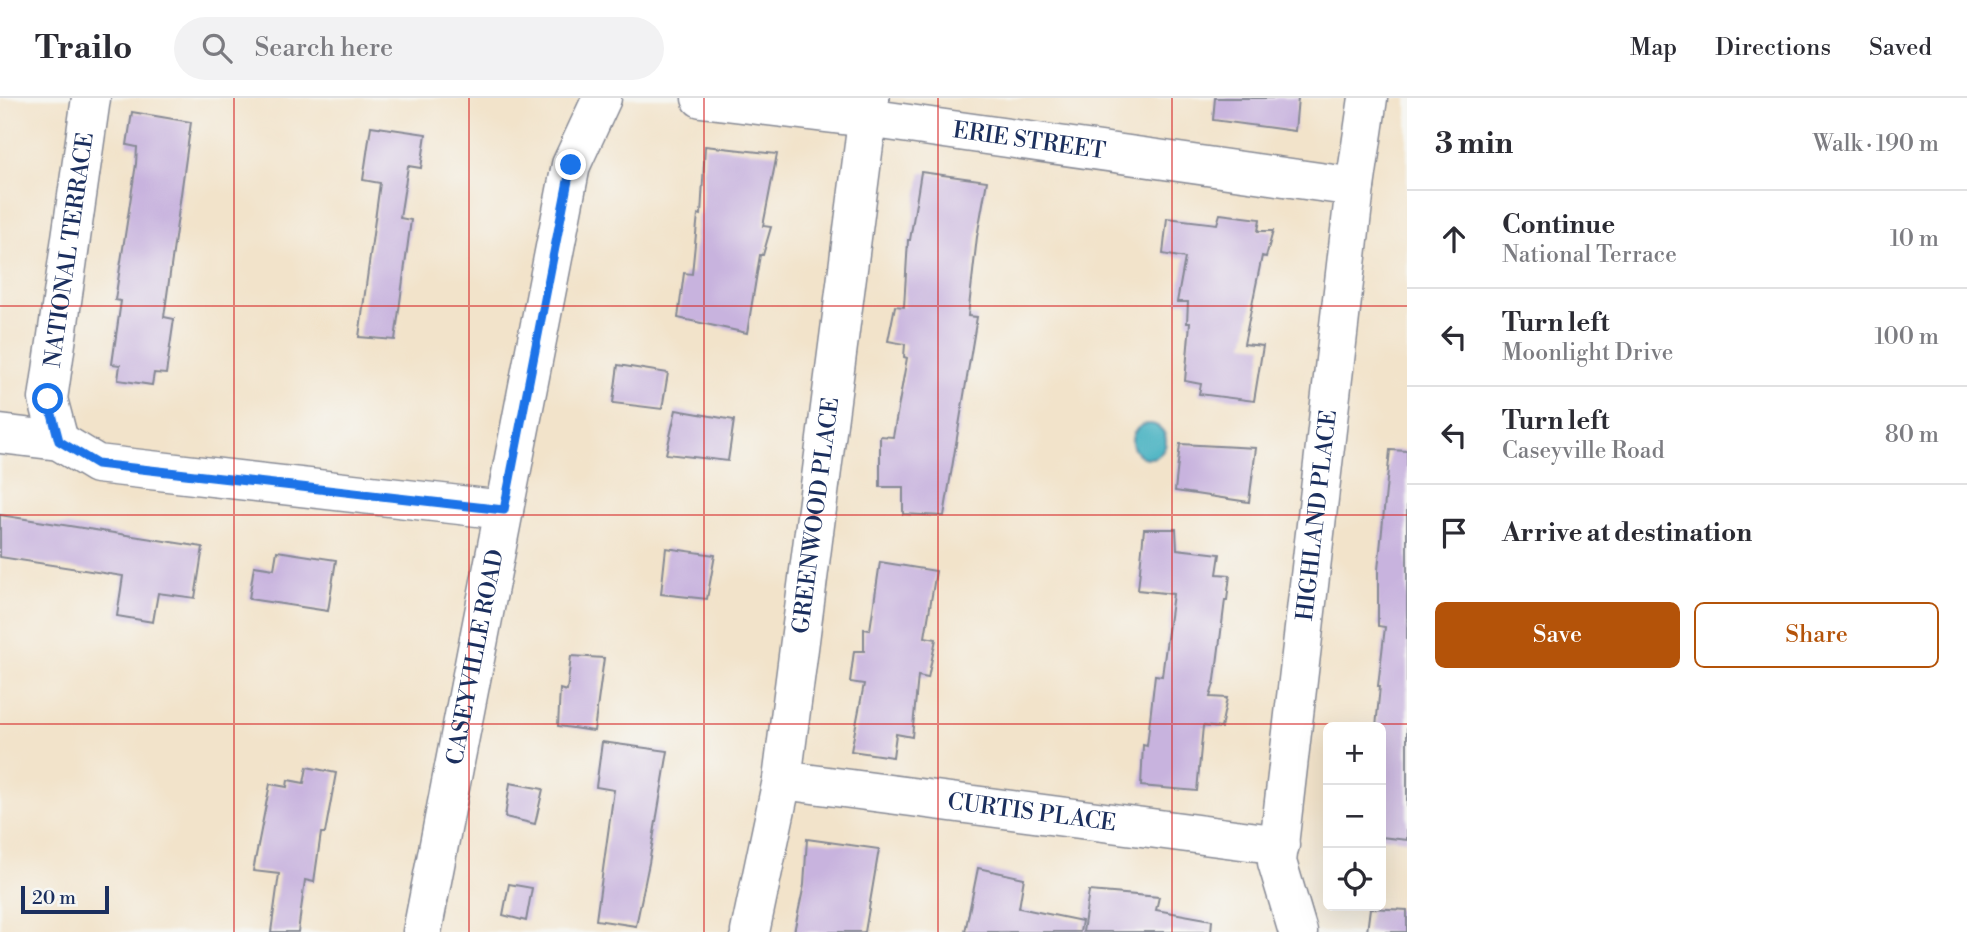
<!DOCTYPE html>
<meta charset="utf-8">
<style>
body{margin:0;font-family:"Libre Bodoni",serif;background:#f2f2f3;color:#2b2b33}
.controls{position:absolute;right:21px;bottom:21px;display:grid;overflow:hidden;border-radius:10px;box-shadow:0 7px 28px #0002}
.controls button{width:63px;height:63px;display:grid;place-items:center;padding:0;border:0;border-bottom:2px solid #e1e1e2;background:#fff;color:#2b2b33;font:35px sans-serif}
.scale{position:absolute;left:21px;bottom:18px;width:88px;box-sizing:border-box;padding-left:7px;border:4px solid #1b2f5e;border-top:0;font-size:19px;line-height:24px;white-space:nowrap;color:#1b2f5e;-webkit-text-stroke:5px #f6f6f2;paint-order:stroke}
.stop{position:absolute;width:21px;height:21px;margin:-16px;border:5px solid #1a73e8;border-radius:50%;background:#fff}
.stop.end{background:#1a73e8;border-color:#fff;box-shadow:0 2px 7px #0008}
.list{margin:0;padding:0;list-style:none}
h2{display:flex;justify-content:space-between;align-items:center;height:91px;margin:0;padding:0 28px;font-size:30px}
h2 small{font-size:23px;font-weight:400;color:#7c7c81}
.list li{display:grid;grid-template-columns:46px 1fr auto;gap:21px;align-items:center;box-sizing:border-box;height:98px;padding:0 28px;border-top:2px solid #e1e1e2}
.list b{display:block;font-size:26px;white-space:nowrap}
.list p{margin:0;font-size:23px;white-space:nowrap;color:#7c7c81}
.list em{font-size:23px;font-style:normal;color:#7c7c81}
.actions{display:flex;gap:14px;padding:21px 28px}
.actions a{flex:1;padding:16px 0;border:2px solid #b45309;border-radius:10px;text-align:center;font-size:24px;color:#b45309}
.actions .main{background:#b45309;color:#fff}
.icon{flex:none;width:38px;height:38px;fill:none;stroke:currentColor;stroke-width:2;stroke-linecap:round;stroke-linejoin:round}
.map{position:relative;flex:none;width:1407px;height:834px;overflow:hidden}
header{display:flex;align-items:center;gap:42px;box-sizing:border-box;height:98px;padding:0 35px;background:#fff;border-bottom:2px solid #e1e1e2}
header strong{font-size:33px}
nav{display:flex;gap:38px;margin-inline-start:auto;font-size:24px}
.search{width:490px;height:63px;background:#f2f2f3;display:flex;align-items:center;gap:18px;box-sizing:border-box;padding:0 24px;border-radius:38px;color:#7c7c81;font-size:26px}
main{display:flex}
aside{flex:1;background:#fff}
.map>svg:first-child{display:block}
.water{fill:#44b1c1;stroke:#307090;stroke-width:2}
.building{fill:#c8b3de}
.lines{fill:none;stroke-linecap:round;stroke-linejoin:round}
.minor-casing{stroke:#868994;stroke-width:41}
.minor{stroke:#fff;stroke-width:38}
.route{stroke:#1a73e8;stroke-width:9}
.grid{fill:none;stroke:#d62828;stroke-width:2;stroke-opacity:0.55}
.labels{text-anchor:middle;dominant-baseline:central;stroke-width:5;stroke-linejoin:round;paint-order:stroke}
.street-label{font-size:23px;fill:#1b2f5e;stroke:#f6f6f2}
</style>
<header>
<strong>Trailo</strong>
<div class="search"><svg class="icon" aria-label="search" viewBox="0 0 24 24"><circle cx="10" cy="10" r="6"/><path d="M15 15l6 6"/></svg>Search here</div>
<nav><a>Map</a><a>Directions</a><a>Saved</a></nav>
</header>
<main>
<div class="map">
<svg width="1407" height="834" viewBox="0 0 1407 834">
<rect width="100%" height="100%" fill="#f6f6f2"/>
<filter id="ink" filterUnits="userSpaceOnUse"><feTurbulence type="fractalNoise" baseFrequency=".0143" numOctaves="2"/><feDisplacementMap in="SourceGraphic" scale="14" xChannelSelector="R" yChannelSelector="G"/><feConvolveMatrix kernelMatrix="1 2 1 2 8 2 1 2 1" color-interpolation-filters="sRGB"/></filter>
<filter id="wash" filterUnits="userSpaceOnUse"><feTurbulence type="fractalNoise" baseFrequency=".00686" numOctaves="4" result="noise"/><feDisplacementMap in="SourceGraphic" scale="28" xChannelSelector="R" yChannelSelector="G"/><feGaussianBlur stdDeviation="1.57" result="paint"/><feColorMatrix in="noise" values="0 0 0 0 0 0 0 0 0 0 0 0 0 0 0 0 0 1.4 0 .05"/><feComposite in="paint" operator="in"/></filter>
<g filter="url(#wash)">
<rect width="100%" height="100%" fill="#f2e3ca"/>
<!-- water -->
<path class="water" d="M1132 343a17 17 0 1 1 34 0a17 17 0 1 1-34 0Z"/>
<g id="blocks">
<!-- building -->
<path class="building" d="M1215,0H1298L1295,33L1213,22Z
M132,14L191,24L164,219L174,221L166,276L154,275L152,287L118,282L120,267L112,266L121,203L115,202L136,66L137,49L127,47Z
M371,28L426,36L421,70L408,68L400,120L411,122L395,242L359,239L380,85L363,82Z
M705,48L777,56L763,128L771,129L763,157H760L747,235L678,220L684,175L692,176L698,116L701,117Z
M921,74L987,83L977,139L968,218L977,219L944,418L903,416V389H880V338L893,339L907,260L904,259L905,246L888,243L895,208L904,209L908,142H910Z
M1220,116L1260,121L1258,133H1273L1266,159L1262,158L1244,246L1263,248L1254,303L1199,296L1201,286L1185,283L1190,225H1187L1188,204H1177L1185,160L1163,156L1167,120L1217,126Z
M618,267L668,275L662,311L613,305Z
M676,312L734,322L728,363L666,356Z
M1180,346L1256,350L1249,404L1175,393Z
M1390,352L1407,353V742L1381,739V629H1376L1380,588H1378L1385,529L1378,528V472Z
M0,417L203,449L195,500L158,495L153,524L117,518L123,478L0,459Z
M1144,431H1176L1177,451L1220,456L1217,476L1230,477L1227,502H1225L1215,582L1210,599L1227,600L1221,630L1203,628L1197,693L1141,688L1143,647L1147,648L1155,577L1162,578L1173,496L1138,492Z
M666,450L715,457L707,501L661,496Z
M277,453L336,462L328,513L249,501L254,468L274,471Z
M880,464L936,473L925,539L936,541L928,580L918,578L912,639L896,636L893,659L851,653L864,586L850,584L854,553H864V531L870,532Z
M571,558L604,560L594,633L558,628L560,591L567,593Z
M602,644L668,653L649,765L636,828L596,822L614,692L596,689Z
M307,669L336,675L325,735H321L314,784L305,782L298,834H271L279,776L253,773L270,686L287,689L288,682L304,685Z
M510,685L543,691L535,726L505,719Z
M807,741L879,751L865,834H794L804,787Z
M978,770L1024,780L1019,810L1082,823L1080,834H965Z
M509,786L532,790L526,823L503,817Z
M1089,793L1159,799L1156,812L1212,822L1211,834H1083Z
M1370,810L1407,812V834H1367Z"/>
</g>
</g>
<g filter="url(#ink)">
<use href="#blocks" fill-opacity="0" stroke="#868994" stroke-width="2"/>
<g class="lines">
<!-- minor casing -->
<g class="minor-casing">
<g id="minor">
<path id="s1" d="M701,0L867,20L1355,89"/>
<path d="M0,336L59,343L97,366L504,412"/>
<path id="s2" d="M59,343L48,301L91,0"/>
<path id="s3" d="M782,682L1280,747"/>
<path id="s4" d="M422,834L571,67L602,0"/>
<path id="s5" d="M750,834L782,682L870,0"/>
<path id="s6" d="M1298,834L1277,764L1355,89L1368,0"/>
</g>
</g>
<!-- minor -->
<use href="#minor" class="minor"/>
</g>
</g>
<g class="lines" filter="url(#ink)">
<!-- route -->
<path class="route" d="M48,301L59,343L97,366L504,412L571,67"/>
</g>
<!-- grid -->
<path class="grid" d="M234,0V834M469,0V834M704,0V834M938,0V834M1172,0V834M0,208H1407M0,417H1407M0,626H1407"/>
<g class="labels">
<!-- street labels -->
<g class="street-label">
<text stroke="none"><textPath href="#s1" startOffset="331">ERIE STREET</textPath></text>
<text stroke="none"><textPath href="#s2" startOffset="194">NATIONAL TERRACE</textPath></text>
<text stroke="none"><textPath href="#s5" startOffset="422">GREENWOOD PLACE</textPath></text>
<text stroke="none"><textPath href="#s6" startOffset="422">HIGHLAND PLACE</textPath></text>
<text stroke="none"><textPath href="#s4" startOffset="280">CASEYVILLE ROAD</textPath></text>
<text stroke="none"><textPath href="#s3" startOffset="252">CURTIS PLACE</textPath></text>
</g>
</g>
</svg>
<div class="controls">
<button>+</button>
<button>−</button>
<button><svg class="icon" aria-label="locate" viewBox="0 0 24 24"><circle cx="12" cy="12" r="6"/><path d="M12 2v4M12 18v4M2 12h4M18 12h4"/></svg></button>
</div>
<div class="scale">20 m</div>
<div class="stop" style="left:48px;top:301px"></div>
<div class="stop end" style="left:571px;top:67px"></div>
</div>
<aside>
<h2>3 min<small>Walk · 190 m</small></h2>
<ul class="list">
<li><svg class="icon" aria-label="ahead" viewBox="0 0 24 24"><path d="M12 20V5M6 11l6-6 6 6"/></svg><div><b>Continue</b><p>National Terrace</p></div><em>10 m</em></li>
<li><svg class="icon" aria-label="left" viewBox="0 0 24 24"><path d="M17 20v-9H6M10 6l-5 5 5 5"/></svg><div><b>Turn left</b><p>Moonlight Drive</p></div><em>100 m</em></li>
<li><svg class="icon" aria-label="left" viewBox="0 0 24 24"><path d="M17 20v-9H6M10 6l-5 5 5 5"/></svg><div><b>Turn left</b><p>Caseyville Road</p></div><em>80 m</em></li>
<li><svg class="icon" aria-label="arrive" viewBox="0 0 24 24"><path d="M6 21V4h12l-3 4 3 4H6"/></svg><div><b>Arrive at destination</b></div></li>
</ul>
<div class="actions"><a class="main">Save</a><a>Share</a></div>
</aside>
</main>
